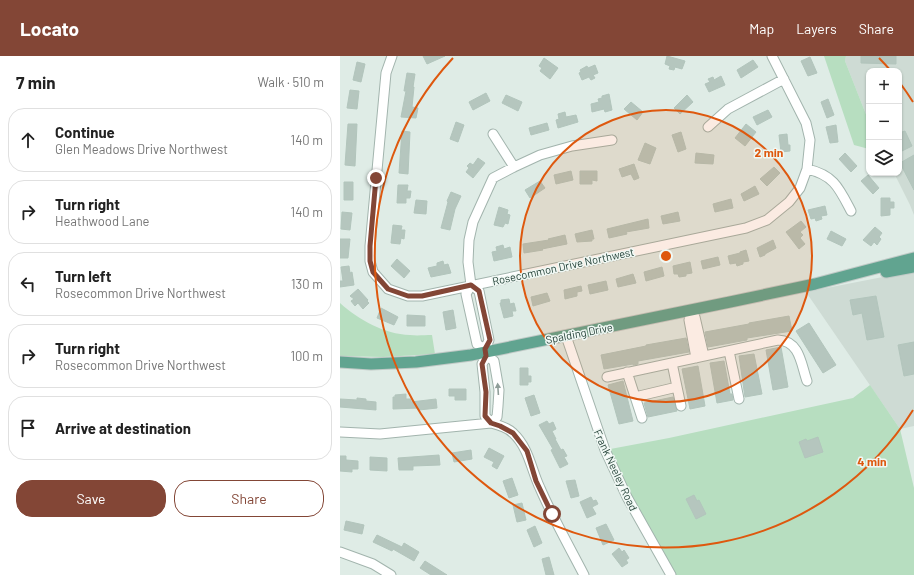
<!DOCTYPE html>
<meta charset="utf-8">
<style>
body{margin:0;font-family:Barlow,sans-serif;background:#f6f6f6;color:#222}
.controls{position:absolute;right:12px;top:12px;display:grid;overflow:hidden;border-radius:8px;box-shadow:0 1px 3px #0004}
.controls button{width:36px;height:36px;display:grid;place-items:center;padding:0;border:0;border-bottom:1px solid #e0e0e0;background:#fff;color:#222;font:20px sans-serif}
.stop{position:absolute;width:12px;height:12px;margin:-9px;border:3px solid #834636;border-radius:50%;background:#fff}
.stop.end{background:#834636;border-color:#fff;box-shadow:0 1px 4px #0008}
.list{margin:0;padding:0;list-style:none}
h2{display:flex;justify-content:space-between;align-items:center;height:52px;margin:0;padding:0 16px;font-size:17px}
h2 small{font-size:13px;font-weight:400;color:#767676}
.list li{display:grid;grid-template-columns:26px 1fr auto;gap:12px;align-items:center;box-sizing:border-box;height:64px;margin:0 8px 8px;padding:0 8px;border:1px solid #e0e0e0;border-radius:16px}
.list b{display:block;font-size:15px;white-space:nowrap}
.list p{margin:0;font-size:13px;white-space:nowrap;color:#767676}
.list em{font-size:13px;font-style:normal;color:#767676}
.actions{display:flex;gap:8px;padding:12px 16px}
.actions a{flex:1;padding:9px 0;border:1px solid #834636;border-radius:16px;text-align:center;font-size:14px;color:#834636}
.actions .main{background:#834636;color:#fff}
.icon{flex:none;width:22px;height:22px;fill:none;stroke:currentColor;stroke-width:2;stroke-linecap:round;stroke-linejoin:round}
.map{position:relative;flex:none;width:574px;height:519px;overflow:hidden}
header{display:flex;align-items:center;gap:24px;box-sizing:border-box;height:56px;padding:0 20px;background:#834636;color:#fff}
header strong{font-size:19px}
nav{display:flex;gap:22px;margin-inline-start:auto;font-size:14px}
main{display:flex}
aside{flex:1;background:#fff}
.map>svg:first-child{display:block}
.built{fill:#cedbd4}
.green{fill:#b7dec0}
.building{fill:#b5c6be;stroke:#b2c5bc}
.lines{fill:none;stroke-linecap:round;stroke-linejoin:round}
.minor-casing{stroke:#a2b4ad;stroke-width:11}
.major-casing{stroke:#c0c9c6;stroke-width:13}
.minor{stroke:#fff;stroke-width:9}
.major{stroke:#61a490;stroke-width:11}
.oneway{fill:#8f9e99}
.route{stroke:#834636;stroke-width:5}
.ring{fill:none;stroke:#de580e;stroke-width:2}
.labels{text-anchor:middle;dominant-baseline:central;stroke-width:3;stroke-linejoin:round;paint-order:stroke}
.street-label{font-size:11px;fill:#1f3d33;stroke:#f0f8f4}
.centre{fill:#de580e;stroke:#f0f8f4;stroke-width:2}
.ring-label{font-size:12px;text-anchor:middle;font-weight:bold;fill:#de580e;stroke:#f0f8f4;stroke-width:3;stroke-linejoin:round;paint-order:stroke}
</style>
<header>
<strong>Locato</strong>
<nav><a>Map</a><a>Layers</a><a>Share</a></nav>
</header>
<main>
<aside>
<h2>7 min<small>Walk · 510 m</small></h2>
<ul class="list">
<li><svg class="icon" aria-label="ahead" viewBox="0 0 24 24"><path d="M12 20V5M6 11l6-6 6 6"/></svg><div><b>Continue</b><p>Glen Meadows Drive Northwest</p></div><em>140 m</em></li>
<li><svg class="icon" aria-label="right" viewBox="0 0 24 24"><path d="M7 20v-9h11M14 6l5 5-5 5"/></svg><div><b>Turn right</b><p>Heathwood Lane</p></div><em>140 m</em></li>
<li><svg class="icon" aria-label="left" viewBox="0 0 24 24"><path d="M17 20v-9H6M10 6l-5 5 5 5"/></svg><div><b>Turn left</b><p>Rosecommon Drive Northwest</p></div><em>130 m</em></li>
<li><svg class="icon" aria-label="right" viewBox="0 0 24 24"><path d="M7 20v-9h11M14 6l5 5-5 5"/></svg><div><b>Turn right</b><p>Rosecommon Drive Northwest</p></div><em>100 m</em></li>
<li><svg class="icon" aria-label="arrive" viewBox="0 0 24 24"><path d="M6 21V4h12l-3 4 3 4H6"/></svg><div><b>Arrive at destination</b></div></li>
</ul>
<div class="actions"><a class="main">Save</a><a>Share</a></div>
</aside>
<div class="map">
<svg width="574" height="519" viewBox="0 0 574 519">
<rect width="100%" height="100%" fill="#dfece6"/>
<!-- built -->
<path class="built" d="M506,0H574V159L570,149L554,117H559V15H529V66L505,5Z
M574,216V370L560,373L466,236L553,219Z"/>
<!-- green -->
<path class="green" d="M484,0H506L505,5L529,66V93L514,89Z
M0,247C19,264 44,278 70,279C77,280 85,279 92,279L95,298L43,301L0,300Z
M530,329L560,373L574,432V519H331L265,394L329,382L513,342Z"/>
<!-- building -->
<path class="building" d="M83,0H105L87,8Z
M327,0L345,5L342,13L335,11L334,14L329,13L330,10L325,8Z
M521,0H556V8L521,7Z
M470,1L477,17L468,20L461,5Z
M204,2L218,12L210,23L200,15L202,12L199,10Z
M413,4L418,11L401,22L397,14Z
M17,6L25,8L21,26L13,24Z
M255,9L258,17L253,19L255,22L251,24L249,21L242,24L239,17L241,16L240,14L247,10L248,12Z
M67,17L75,18L73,31H74L72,51L78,52L76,62L61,61L66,35H64Z
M381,20L385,29L369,36L365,28L370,26L368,23L373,21L374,24Z
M10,34L19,35L17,53L7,52Z
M146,37L150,45L133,54L129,46Z
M269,38L272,54L265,56L264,53L252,56L251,48L259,46L258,43L262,42V40Z
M166,39L182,46L178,55L162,47Z
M347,39L353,46L340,58L334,52Z
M488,43L494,59L487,62L481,46Z
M291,46L303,56L297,64L284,53Z
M428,54L432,61L417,69L413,61Z
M225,56L226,61L236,59L238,66L218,72L216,64L219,63L218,58Z
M116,66L124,69L118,86L110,83Z
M207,67L209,74L191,79L189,72Z
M8,68H17L15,110L5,109Z
M406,68L416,76L405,90L395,82Z
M496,69L498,86L490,87L486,71Z
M62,75L70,76L68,118L59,117Z
M565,75L572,90L562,95L559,88V77Z
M341,76L346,93L338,96L332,79Z
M447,78L448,89H450V95L441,96L439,79Z
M305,87L316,92L310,108L298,104Z
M356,97L374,99L373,108L355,107Z
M505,97L517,110L511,116L499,103Z
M574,99V134L560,107Z
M138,102L145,107L133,122L126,116L129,112L127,110L130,107L133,109Z
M294,108L299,122L294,124L291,118L282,121L279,113Z
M434,111L440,117L427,130L420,123Z
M231,115L233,124L216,128L214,119Z
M240,115H257V125L252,124V128H240Z
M528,119L539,132L533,138L521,125Z
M200,125L205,132L190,142L185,134Z
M4,126H13V144H4Z
M58,129H68L67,135H71L70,142H66V147H57Z
M415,130L419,138L404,145L401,138Z
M111,136L121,140L115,153L110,174L101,172L108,146L107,145Z
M541,142H550V146H554V152H550V159L541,160Z
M391,143L393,152L375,156L373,148Z
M76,144L87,145L86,158L74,157Z
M485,150L487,159L481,160L482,163L476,165L475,162L471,163L468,154Z
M159,151L168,154L167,158L170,159L168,168L165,167L163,171L154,169Z
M2,156L12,157L10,174L1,173Z
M338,156L340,165L323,168L321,160Z
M308,163L309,172L286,176L287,178L269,182L267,173Z
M461,165L466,171L460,176L463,179L460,182L465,188L459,193L446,176Z
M53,169L62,170L61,174H65L64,183L61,182L60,188L51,187Z
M535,171L542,177L539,181L541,183L537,189L534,186L531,190L523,184Z
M252,174L254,183H252V185L237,186L235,178Z
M491,175L506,183L502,190L487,183Z
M225,179L227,188L202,193L203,194L184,197L183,188L209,184L208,183Z
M0,183H10L8,202H0Z
M433,184L436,192L425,198V199L420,201L417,192Z
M163,189L164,193L170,191L172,201L154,205L152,196L157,195L156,191Z
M406,194L409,205L403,206V208L397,210L396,207L390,208L388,200L400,197V196Z
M378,201L380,209L363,213L361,205Z
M57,203L70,215L64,222L51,210Z
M103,205L104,209L108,208L111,217L91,221L88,212L97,210V207Z
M350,206L352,217L346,218V220L339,221L338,218H334L333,210Z
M9,210L10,217L12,216L14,229L0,231V225H3L1,211Z
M322,211L324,220L306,225L304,216Z
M293,218L296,227L278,231L276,223Z
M266,225L268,234L250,238L248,229Z
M241,230L242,235L237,236V240L225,243L224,234Z
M18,233L28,244L27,245L29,247L23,253L18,247L15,250L11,245L14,243L10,240Z
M207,237L210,245L193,250L191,241Z
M536,240L544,281L527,284L522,257L513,259L510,244Z
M169,243L170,248L174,247L176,255H172L173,260L164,262L160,247H161V244Z
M41,252L58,261L54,269L37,262Z
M113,254L116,272L106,274L103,256Z
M67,259L85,260V270H67Z
M449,260L452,275L407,282V284L368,291L365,276L409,268V267Z
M469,267L496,309L483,317L456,275Z
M346,282L349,296L298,305V308L293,309V308L264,313L261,299L306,290V289Z
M574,286V318L564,320L558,289Z
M441,291L448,331L433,334L426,294Z
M414,298L422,338L405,341L399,300Z
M384,305L390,338H392L393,344L377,347L370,307Z
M358,310L365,350L350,353L342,313Z
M180,312H188V320H191V326H188V329H180Z
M283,325L293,365L279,368L268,329Z
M109,333H126V344H115V340H109Z
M66,338V343H71V346L96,343L97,352L79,354V352L53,353V341H55V339Z
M194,339L200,357L191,360L185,342Z
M333,341L337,355L308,361L304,347Z
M17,342L26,343V345L36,346V354L0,351V343L17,344Z
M207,365L209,368L213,366L216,373L212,375L216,383H215L221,394L223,393L227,400L224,401L228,408L220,412L211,394L213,393L199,369Z
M478,381L483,396L465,402L459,386L466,383L467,385Z
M149,392L164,400L157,413L152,410L154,406L144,401Z
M131,394L132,403L114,406L112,397Z
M99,399L100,409L73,410V414H59L58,402Z
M0,400H6V404L18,405V413H12V416L0,415Z
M30,401L47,402V415L30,414Z
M172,422L178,439L169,442L163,425Z
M235,424L239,440L231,442L226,425Z
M354,439L357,445L359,444L366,458L356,463L346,443Z
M251,441L253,445L256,444L258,448L252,451L256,458L247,462L240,446Z
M182,447L186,464L177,466L173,449Z
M6,465L24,469L22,478L4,474Z
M266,468L274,484L263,489L256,472Z
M195,470L202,487L194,491L187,474Z
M37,479L62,491L64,487L79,496L74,505L53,493L52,495L33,486Z
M279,492L282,496L284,494L289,502L286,504L288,507L282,511L272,498Z
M209,501L214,519H206L202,503Z
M85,505L107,519H91L80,512Z"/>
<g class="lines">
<!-- minor casing -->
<g class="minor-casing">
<path id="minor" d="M52,0L46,17L30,190V205L33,216L48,233L68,240H82L406,172L427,164L449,146L460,132L467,113L470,84L466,67L432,0
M368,71L388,53L444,23
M153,78L174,111
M467,113C494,119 499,132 511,155
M131,229L139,235L149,284L145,293L147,300L142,308L145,336V360L151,367
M351,259L355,261L364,300
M351,259L349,264L356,302
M226,280L265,394L287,441L331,519
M145,293L137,288L126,238L131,229L128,206L129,184L133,166L153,122L174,111L200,99L232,90L272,84
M389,295L399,343
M147,300L154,305L159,334L158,350L157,361L151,367
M332,307L341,350
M287,316L302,362
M267,321L438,284C460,285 461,308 467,325
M295,341L337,331
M0,376L40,378L151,367C159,369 168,372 173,377C189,392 191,413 200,432C213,462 229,490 244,519
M0,496L33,508L51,519"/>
</g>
<!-- major casing -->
<g class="major-casing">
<path id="major" d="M546,216L574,211
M0,306L31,308L76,306L131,299L390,246L475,228L574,202"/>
</g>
<!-- minor -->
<use href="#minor" class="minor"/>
<!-- major -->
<use href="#major" class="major"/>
</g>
<!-- one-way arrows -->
<defs><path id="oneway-solid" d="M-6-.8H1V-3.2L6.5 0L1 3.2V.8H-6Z"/></defs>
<use class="oneway" href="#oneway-solid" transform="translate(158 333) rotate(-94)"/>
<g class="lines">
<!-- route -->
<path class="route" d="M36,122L30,190V205L33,216L48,233L68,240H82L131,229L139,235L150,284L145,293L146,300L142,308L146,336L145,360L151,367L160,370L173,377L187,395L196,425L212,458"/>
</g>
<!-- distance rings -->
<circle cx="326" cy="200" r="146" fill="#de580e" fill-opacity=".12"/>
<g class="ring">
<circle cx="326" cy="200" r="146"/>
<path d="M573 354A291 291 0 1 1 113 2M539 2A291 291 0 0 1 551 15M560 27A291 291 0 0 1 573 46"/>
</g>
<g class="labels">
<!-- street labels -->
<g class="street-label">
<text transform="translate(223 210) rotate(-12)">Rosecommon Drive Northwest</text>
<text transform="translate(239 277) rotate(-11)">Spalding Drive</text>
<text transform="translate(276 414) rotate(65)">Frank Neeley Road</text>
</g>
</g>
<circle cx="326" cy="200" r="6" class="centre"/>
<g class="ring-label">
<text x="429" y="101">2 min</text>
<text x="532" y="410">4 min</text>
</g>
</svg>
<div class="controls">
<button>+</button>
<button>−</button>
<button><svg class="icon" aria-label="layers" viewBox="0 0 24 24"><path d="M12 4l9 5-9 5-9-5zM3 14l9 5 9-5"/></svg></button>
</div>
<div class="stop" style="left:212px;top:458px"></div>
<div class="stop end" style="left:36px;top:122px"></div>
</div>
</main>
